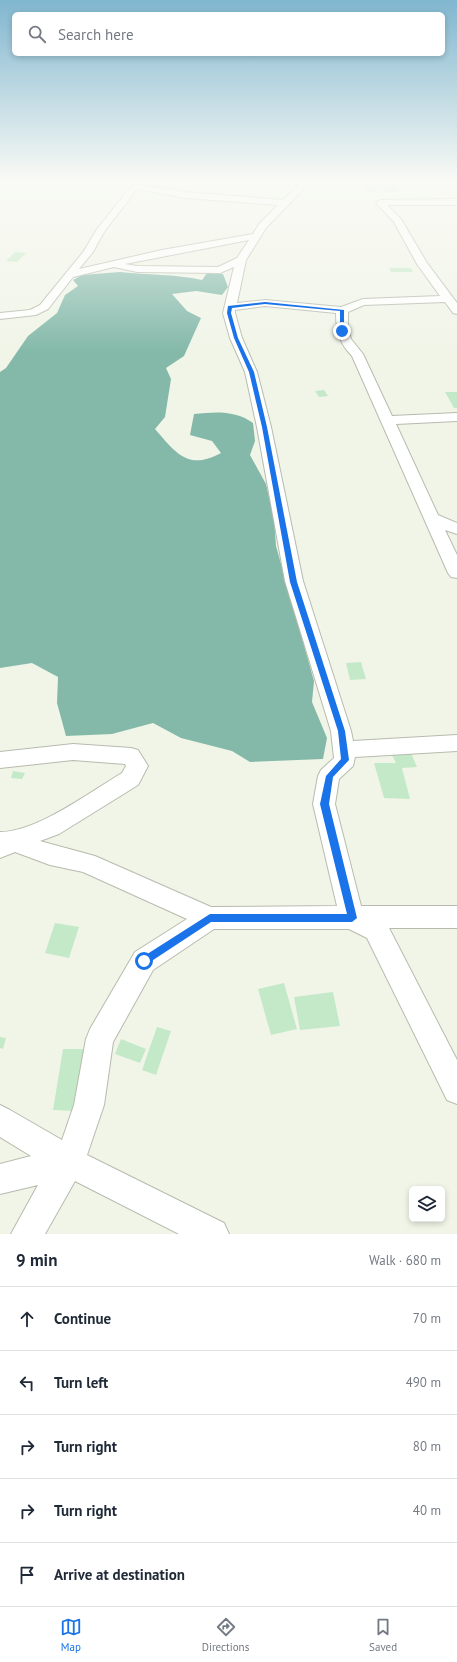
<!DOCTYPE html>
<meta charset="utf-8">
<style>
body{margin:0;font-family:"PT Sans",sans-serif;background:#f2f2f3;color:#1f2937}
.controls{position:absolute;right:12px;bottom:12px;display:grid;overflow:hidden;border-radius:6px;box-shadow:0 2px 6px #0003}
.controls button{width:36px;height:36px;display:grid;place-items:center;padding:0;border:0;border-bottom:1px solid #e0e1e3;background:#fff;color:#1f2937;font:20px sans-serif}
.stop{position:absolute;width:12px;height:12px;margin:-9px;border:3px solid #1a73e8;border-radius:50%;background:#fff}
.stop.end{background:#1a73e8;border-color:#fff;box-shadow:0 1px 4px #0008}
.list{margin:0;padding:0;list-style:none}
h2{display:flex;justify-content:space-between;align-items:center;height:52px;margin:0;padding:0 16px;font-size:17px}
h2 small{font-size:13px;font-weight:400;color:#747a83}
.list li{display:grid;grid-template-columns:26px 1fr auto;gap:12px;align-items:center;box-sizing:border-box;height:64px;padding:0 16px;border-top:1px solid #e0e1e3}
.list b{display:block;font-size:15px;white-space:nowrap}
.list em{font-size:13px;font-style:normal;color:#747a83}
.icon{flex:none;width:22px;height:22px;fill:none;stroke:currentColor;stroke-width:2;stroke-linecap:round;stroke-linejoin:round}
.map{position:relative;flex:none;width:457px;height:1234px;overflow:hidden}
.search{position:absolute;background:#fff;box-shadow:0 2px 6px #0003;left:12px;right:12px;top:12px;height:44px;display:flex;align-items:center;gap:10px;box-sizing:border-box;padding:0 14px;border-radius:6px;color:#747a83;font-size:15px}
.sheet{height:372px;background:#fff}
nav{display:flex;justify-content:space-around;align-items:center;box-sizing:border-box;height:56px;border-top:1px solid #e0e1e3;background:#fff;font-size:11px;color:#747a83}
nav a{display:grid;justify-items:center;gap:2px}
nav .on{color:#1a73e8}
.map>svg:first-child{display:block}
.water{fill:#84b9aa}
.building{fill:#c4e9c8}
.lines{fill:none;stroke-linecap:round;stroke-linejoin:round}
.street-casing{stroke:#b7bbae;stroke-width:2}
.street{fill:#fff;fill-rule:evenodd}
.route{fill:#1a73e8}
</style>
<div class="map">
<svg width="457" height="1234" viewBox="0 0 457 1234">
<rect width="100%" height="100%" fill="#f1f5e8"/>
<!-- water -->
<path class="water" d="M120,272C148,275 175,274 202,280L207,273L223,274L228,287L222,295L196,291L172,294L187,311L201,318L184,356L166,368L171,379L165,417L155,429C176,453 188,471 221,453L212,441L190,435L194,414C215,412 235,410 253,423L255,441L250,455L266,484L274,519L276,546L314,681L312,702L327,738L323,759L250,762L232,751L181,738L153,723L112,734L66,736L57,703L58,677L32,663L0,668V372L6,368L28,336L57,313L65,295L78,286L73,280L82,275Z"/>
<!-- building -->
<path class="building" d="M364,188H378L380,191L367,192Z
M383,188H396L399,192H386Z
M15,252L26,253L17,262L6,261Z
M389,268H411L413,272H391Z
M324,390L328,396L319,397L315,391Z
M445,392H457V408H454Z
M361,662L366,679L350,680L346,663Z
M391,753H411L417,767L402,768L410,799L384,798L374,763H396Z
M13,771L25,773L22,779L11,778Z
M55,923L79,927L69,958L45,953Z
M284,983L297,1029L271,1035L258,989Z
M333,992L340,1026L300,1030L294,997Z
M157,1027L171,1031L156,1075L142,1070Z
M0,1037L6,1038L3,1049L0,1048Z
M121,1039L146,1049L140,1063L115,1054Z
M63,1049H86L77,1111L53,1110Z"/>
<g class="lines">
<!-- street casing -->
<g class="street-casing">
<path id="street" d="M137,179H145L141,184L145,186L185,192L283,200L304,179H313L266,228L246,260L237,303L265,300L341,307L363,299L440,296L417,264L394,222L376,203L380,200L457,199V205H387L401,219L427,263L457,303V314L453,313L445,302L364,305L348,312V329L351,339L363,354L392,416L457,413V421L396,424L438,515L457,523V534L445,530L457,555V578L451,577L448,573L352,356C339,343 336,330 336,313L265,306L235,310V313L242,338L257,372L271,427L303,581L351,731L353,741L457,735V751L355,757L353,766L339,779L335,804L361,906H457V928H389L457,1060V1104L447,1100L367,938L349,929H214L153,970L113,1042L104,1105L87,1155L224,1223L229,1234H179L75,1181L45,1234H11L38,1185L0,1194V1164L31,1156L0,1137V1105L10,1110L62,1140L74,1105L86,1039L90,1029L135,952L187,919L83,872L50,865L15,852L0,858V832C37,832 90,792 122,773L126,766L125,764L73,760L0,768V752L73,744L131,748L138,750L148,766L138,785L59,834L40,841L95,856L211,907L337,906L313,804L318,776L321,770L334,758L331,731L285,581L257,427L245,372L230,338L223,313L234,267L220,273L137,272L114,267L73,277L48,309L36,315L0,319V313L30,310L40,305L84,251L97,229ZM137,189L185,198L278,205L259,224L253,234L162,250L79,269L93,252L104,232ZM249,240L237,258L218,267L137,266L125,264Z"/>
</g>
<!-- street -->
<use href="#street" class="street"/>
</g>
<!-- sky -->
<linearGradient id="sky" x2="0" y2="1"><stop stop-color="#80b6cf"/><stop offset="0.51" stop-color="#f9faf5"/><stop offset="1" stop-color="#f9faf5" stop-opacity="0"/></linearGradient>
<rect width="457" height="352" fill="url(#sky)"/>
<!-- route -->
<path class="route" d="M265,302L344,310V331L342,332L340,331V311L265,304L232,308L231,313L238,338L254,372L267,427L297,582L345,731L349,760L333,777L329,804L357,918L352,922H211L144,966L139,961L141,958L210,914H347L320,804L326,776L341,759L338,731L290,582L262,427L249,372L234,338L227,313L228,306Z"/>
</svg>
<div class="controls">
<button><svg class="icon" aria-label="layers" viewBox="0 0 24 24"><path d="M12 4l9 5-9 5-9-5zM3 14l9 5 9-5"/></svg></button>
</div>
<div class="stop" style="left:144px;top:961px"></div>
<div class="stop end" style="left:342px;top:331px"></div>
<div class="search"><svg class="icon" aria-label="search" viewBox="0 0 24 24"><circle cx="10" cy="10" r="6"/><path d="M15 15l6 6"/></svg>Search here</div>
</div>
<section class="sheet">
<h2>9 min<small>Walk · 680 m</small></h2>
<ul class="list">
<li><svg class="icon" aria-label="ahead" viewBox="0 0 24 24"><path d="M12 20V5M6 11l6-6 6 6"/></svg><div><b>Continue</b></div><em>70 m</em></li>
<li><svg class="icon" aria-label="left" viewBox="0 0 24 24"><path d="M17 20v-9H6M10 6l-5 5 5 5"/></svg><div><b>Turn left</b></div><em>490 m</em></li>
<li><svg class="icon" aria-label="right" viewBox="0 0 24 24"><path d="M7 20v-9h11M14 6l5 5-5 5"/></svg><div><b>Turn right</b></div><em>80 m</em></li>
<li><svg class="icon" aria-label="right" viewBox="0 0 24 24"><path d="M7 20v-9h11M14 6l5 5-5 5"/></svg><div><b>Turn right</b></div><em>40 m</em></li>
<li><svg class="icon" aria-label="arrive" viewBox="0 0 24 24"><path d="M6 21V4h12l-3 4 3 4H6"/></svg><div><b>Arrive at destination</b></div></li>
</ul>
</section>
<nav>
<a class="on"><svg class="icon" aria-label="map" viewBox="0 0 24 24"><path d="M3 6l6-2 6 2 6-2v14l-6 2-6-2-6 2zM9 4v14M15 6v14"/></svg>Map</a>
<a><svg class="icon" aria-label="directions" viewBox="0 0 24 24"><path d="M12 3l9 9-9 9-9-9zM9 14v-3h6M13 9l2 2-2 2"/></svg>Directions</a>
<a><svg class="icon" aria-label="saved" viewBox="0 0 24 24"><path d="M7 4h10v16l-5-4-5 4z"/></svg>Saved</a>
</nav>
